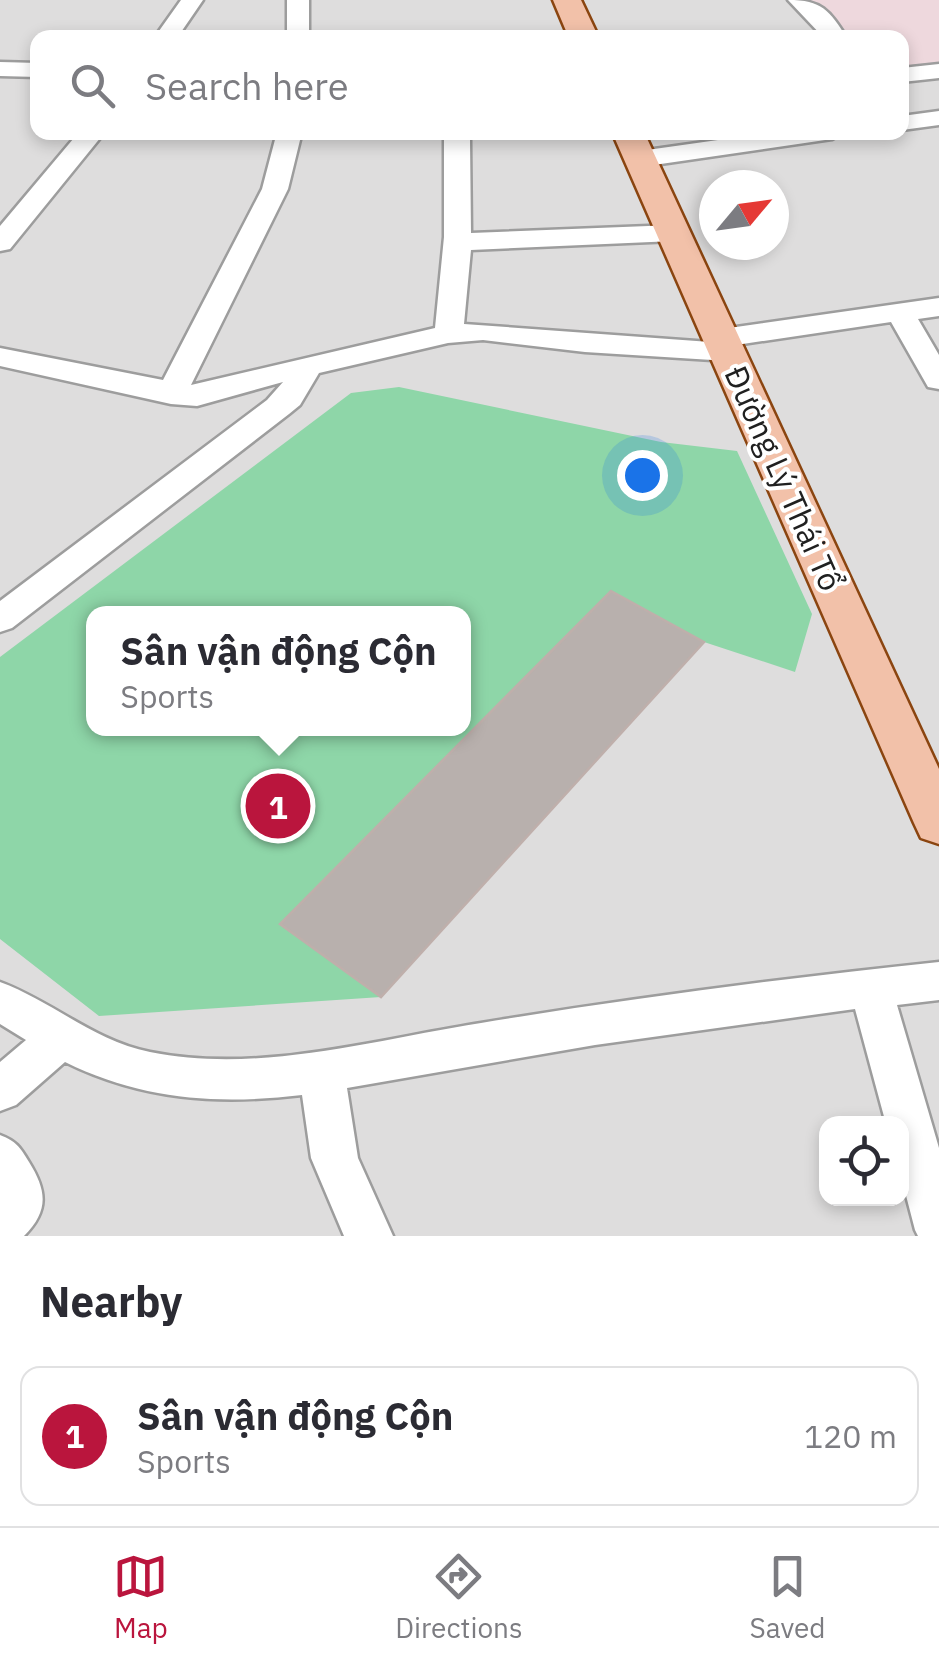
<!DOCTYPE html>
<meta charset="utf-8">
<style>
body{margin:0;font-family:"IBM Plex Sans",sans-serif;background:#f2f2f3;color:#2b2b33}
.controls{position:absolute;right:30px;bottom:30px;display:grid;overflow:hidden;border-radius:20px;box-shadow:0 5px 15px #0003}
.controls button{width:90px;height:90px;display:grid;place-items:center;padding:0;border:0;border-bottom:2px solid #e1e1e2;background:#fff;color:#2b2b33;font:50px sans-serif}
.compass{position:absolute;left:699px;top:170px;width:90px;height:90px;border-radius:50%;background:#fff;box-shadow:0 5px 15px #0003;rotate:61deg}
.you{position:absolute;left:642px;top:475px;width:35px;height:35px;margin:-25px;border:8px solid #fff;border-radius:50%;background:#1a73e8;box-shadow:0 0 0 15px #1a73e833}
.badge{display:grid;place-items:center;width:65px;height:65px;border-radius:50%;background:#ba153d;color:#fff;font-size:32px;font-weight:700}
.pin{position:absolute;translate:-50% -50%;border:5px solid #fff;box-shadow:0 2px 10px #0006}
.popup{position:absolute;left:86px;top:606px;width:385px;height:130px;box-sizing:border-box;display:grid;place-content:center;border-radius:20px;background:#fff;filter:drop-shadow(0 2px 8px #0005);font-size:32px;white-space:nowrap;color:#7c7c81}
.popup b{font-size:38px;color:#2b2b33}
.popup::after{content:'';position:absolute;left:50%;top:100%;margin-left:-20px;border:20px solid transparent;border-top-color:#fff}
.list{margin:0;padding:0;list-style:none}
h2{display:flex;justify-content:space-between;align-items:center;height:130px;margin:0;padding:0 40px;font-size:42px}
h2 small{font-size:32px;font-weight:400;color:#7c7c81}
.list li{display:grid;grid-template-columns:65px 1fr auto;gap:30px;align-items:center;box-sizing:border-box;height:140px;margin:0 20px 20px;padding:0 20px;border:2px solid #e1e1e2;border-radius:20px}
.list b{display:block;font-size:38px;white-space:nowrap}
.list p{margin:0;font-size:32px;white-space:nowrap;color:#7c7c81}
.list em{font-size:32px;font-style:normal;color:#7c7c81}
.icon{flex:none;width:55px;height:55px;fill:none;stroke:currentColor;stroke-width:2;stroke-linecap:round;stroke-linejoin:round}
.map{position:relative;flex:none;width:939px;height:1236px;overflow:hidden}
.search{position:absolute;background:#fff;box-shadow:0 5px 15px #0003;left:30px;right:30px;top:30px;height:110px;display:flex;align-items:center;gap:25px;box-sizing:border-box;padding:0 35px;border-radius:20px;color:#7c7c81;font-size:38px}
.sheet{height:290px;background:#fff}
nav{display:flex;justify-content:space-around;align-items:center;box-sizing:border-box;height:140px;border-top:2px solid #e1e1e2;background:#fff;font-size:28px;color:#7c7c81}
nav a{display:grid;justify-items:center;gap:5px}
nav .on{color:#ba153d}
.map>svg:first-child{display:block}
.residential{fill:#dedddd;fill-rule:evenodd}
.commercial{fill:#eed8dd}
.pitch{fill:#8ed6a8;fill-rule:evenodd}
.building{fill:#b8b0ad;stroke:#bfafab;stroke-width:2.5}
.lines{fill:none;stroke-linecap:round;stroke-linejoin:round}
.minor-casing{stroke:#9d9d9d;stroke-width:5}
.major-casing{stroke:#8b4510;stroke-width:5}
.minor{fill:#fff;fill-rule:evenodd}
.major{fill:#f2c1a9;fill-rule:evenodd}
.labels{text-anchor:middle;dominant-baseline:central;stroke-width:8;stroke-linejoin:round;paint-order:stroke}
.street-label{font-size:32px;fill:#202020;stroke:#fff}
</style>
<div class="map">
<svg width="939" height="1236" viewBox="0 0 939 1236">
<rect width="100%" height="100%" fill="#efeae7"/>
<!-- residential -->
<path class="residential" d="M0,0H939V1236H0ZM38,38H902V132H38ZM714,185H774V245H714ZM93,614H463V728H93ZM826,1124H902V1198H826Z"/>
<!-- commercial -->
<path class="commercial" d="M810,0H939V65L902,70V38L853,37Z"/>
<!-- pitch -->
<path class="pitch" d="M399,387L661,442L737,451L812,614L795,672L704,642L381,997L99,1016L0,939V657L351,393ZM93,614H463V728H93Z"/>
<!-- building -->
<path class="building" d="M611,591L704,642L381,997L280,924Z"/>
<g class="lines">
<!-- minor casing -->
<g class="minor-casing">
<path id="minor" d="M181,0H203L177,38H154Z
M287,0H309V38H287Z
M788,0C822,0 829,10 847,38H824Z
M0,62L38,63V77L0,76Z
M939,64V78L902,82V68Z
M939,111V125L902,130V116Z
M79,132H105L10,249L0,251V226Z
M277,132H302L288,189L191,385L435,328L444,237V140L457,132L470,140L471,233L674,225L687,233L674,241L471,250L464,324L710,342L707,338L712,332L722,329L939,298V316L918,319L939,355V389L928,387L891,322L736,345L743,352L738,358L728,361L585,352L483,340L448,343L319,373L300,405L289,414L12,628L0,632V601L267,400L283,382L197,406L171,404L0,366V348L163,380L262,189Z
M775,132H844L832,139L640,167L627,159L640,151Z
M939,962V1000L897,1005L939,1148V1236H918L915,1230L902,1180V1124H886L855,1009L595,1045L347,1088L358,1158L393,1236H344L311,1158L302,1095C218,1105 142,1100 65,1062L16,1105L0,1111V1062L26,1040L0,1024V982C52,1001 94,1041 150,1052C259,1074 373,1040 481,1023C633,998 786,978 939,962Z
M0,1135C16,1141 20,1147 29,1162C47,1191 49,1211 24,1236H0Z"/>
</g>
<!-- major casing -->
<g class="major-casing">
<path id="major" d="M553,0H581L599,38H569Z
M612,132H644L939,769V844L921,838L914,823Z"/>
</g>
<!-- minor -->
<use href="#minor" class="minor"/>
<!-- major -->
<use href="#major" class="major"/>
</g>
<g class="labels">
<!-- street labels -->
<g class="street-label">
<text transform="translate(784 478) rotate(66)">Đường Lý Thái Tổ</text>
</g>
</g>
</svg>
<div class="controls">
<button><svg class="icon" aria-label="locate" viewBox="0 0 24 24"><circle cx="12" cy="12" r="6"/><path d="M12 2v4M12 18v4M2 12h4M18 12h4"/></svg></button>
</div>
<svg class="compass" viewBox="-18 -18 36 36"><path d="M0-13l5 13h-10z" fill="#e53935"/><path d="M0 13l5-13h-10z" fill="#7c7c81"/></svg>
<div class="you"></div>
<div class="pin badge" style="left:278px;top:806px">1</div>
<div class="popup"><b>Sân vận động Cộn</b>Sports</div>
<div class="search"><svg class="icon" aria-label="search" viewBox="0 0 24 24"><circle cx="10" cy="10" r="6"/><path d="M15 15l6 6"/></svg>Search here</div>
</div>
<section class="sheet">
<h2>Nearby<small></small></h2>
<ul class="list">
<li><span class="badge">1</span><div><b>Sân vận động Cộn</b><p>Sports</p></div><em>120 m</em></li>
</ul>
</section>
<nav>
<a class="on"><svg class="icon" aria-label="map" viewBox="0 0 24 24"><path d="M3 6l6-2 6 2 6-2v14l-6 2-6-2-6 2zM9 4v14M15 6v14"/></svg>Map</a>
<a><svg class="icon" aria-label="directions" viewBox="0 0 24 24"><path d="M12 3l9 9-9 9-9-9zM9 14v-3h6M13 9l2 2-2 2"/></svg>Directions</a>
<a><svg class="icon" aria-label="saved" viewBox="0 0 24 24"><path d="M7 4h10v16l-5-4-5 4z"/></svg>Saved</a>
</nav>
